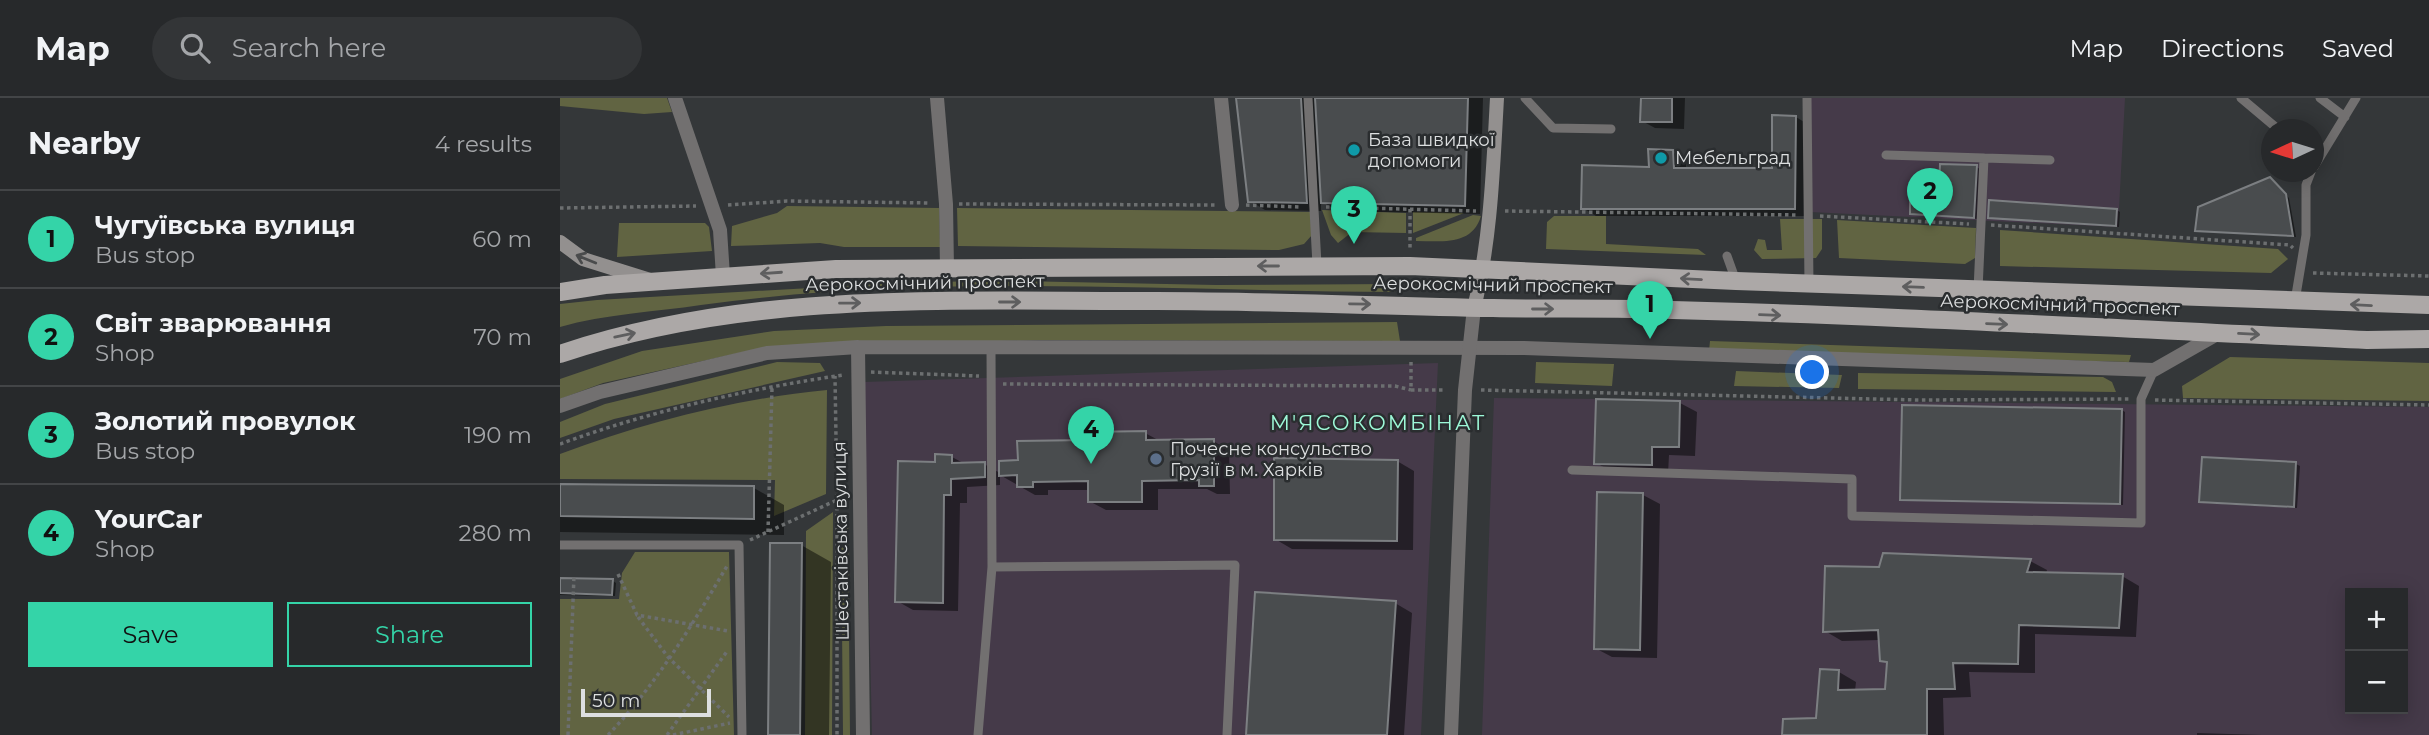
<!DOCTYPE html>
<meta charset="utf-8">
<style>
body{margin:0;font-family:Montserrat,sans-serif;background:#333537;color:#f1f3f6}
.controls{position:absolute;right:21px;bottom:21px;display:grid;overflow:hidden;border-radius:0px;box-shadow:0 4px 18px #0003}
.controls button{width:63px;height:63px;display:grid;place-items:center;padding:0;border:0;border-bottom:2px solid #434547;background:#27292b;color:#f1f3f6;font:35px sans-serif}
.compass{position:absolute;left:1701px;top:21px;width:63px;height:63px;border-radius:50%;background:#27292b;box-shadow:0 4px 18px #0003;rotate:266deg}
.scale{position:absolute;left:21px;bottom:18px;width:130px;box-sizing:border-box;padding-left:7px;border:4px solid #dddfe0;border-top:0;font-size:19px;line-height:24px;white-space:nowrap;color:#dddfe0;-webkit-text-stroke:5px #2a2d2f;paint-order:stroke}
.you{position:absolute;left:1253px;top:275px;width:24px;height:24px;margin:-18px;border:5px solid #fff;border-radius:50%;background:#1a73e8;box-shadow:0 0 0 10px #1a73e833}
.badge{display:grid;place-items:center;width:46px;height:46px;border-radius:50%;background:#34d4a8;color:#111;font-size:23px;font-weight:700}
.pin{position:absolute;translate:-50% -58px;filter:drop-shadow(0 2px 4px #0008)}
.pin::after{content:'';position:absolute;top:37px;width:24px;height:21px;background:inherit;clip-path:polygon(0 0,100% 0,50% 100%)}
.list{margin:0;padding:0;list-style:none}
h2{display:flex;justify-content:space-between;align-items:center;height:91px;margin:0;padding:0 28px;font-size:30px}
h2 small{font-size:23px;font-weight:400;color:#a4a6a9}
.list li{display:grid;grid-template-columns:46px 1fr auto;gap:21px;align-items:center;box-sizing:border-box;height:98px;padding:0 28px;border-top:2px solid #434547}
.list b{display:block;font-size:26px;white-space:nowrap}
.list p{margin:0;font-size:23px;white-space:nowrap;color:#a4a6a9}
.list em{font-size:23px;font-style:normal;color:#a4a6a9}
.actions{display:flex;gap:14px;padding:21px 28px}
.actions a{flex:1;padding:16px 0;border:2px solid #34d4a8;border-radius:0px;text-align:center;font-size:24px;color:#34d4a8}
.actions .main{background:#34d4a8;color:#111}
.icon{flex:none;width:38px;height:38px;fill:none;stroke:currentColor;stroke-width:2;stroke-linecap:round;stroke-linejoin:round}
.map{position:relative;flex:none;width:1869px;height:637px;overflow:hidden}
header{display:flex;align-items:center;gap:42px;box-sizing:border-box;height:98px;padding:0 35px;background:#27292b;border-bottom:2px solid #434547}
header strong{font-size:33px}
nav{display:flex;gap:38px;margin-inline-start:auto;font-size:24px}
.search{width:490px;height:63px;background:#333537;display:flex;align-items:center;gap:18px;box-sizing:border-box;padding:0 24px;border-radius:38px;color:#a4a6a9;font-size:26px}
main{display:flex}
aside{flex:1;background:#27292b}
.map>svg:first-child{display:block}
.industrial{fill:#453a49;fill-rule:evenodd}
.green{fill:#616442}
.shadow{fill:#0007}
.building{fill:#494c4e;stroke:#7c7f82;stroke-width:2}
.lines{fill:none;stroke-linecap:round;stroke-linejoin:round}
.path{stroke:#6c6f70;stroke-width:3.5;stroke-dasharray:3.5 3.5;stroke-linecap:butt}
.service{stroke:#727070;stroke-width:9}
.minor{stroke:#727070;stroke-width:14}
.tertiary{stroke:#727070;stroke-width:14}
.secondary{stroke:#93908f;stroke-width:14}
.primary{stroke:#aca8a7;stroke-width:18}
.oneway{stroke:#4a4b4c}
.oneway2{stroke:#5e5e5f}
.culture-dot{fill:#0f9aa8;stroke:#2a2d2f;stroke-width:2.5}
.service-dot{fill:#5c6f8a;stroke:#2a2d2f;stroke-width:2.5}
.labels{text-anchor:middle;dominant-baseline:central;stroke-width:5;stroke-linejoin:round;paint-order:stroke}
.poi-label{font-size:18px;fill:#dddfe0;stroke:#2a2d2f;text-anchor:start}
.street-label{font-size:18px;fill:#dddfe0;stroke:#2a2d2f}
.quarter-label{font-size:21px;letter-spacing:2px;fill:#9df9d8;stroke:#2a2d2f}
</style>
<header>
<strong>Map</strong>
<div class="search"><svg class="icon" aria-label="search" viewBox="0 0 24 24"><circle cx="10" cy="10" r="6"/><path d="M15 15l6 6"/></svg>Search here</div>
<nav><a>Map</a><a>Directions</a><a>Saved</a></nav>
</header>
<main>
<aside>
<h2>Nearby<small>4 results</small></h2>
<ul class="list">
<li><span class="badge">1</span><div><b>Чугуївська вулиця</b><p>Bus stop</p></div><em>60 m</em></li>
<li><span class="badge">2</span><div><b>Світ зварювання</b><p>Shop</p></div><em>70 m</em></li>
<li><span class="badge">3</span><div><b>Золотий провулок</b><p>Bus stop</p></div><em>190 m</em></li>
<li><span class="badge">4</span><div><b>YourCar</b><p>Shop</p></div><em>280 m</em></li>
</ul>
<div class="actions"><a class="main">Save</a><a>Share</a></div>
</aside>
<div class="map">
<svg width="1869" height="637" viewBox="0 0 1869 637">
<rect width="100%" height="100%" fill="#343739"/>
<!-- industrial -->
<path class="industrial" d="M1251,0H1565L1558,129L1250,114Z
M878,265L861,637H312L304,284Z
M934,300L1869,309V637H922ZM1790,495H1843V611H1790Z"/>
<!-- green -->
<path class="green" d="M0,0H107L112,14L84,16L0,8Z
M227,108L379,110L380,149H284L260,145L171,148L172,128L217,115Z
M397,110L750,114L752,137L744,146L719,152L398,148Z
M762,112L846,115V135L792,134L778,145L771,137Z
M853,114L904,115L853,135Z
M913,117L921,118C912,148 882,143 856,143V140Z
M994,118H1046V146L1138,151L1146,157L986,151L987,124Z
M1220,121H1262V151L1256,160L1202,161L1194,152L1198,141L1205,142L1207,152H1222Z
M1277,122L1416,130L1415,160L1405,166L1279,160Z
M59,125H145L149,129L152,153L57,159Z
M1440,132L1718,151L1728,161L1711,175L1440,168Z
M453,183L656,187L836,186L835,194C604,193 371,175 141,207C95,214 45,216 0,229V206L37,202L357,184Z
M837,224L840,243L481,242L206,249L43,285L0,301V281L82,253L214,233L326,228Z
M1150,243L1571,257L1569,264L1149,253Z
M1670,259L1869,265V303L1623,300L1622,288Z
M217,264L260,265L265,273L54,321L0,340V324L45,306Z
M976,264L1054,266L1052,288L975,285Z
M1176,273L1282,277L1279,290L1174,288Z
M1298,275L1543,279L1552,284L1556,294L1298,291Z
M267,292L266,396L214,418L215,382L0,381V356C86,324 175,301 267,292Z
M273,414L272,637H245L246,433Z
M288,419L290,637H283L281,420Z
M75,454H169L174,637H0V501H59L62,475Z"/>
<!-- shadow -->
<path class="shadow" d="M678,0H923L920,116L778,113L761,103V113L705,112L690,103Z
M1082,0H1125L1124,31L1095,30L1082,23Z
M1236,19L1249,27L1248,118H1036L1023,110L1091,71L1112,54L1126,62V71L1213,72Z
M1416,69L1420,71L1418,121L1352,115L1381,99Z
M1710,81L1729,100L1736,139L1637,133Z
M1557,112L1560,114L1559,129L1430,119Z
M1120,305L1137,314L1135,358L1109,357L1108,376L1053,374L1036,365Z
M1562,312L1565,314L1563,407L1342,401Z
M585,335L600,343H653L669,352L670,396H657L647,391H598V412H546L529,403V392H488V397H475L440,377V387L407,389V405H400L398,513L353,512L337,503L377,366L392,359L405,366H424L440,375L460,364L529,344Z
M1643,361L1736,366L1740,368L1737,410L1644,405L1641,403Z
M837,363L854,373L853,452L732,451L715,441Z
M0,388L194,390L224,407V437L0,434Z
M1039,395L1083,397L1100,406L1097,560L1052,559L1035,550Z
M241,447L271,464L269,637H210Z
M1470,463L1487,472L1486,476L1562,478L1579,488L1576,539L1475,536V575L1409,574L1411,599L1383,600L1384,637H1224L1258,622L1279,574L1296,584L1295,593H1327L1329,566L1321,562L1320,542L1282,543L1265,533L1320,471Z
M0,482L53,483L56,485L55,498L0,497Z
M835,505L852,515L844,637H688Z
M1637,635L1702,637H1637Z"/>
<!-- building -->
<path class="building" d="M676,0H741L747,105L688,104Z
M755,0H908L905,108L761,105Z
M1081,0H1112V24H1080Z
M1212,17L1236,18L1235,111H1021L1022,67L1089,69L1088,51L1113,52L1114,70H1212Z
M1380,66L1417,67L1414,120L1350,116V95L1379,97Z
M1710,79L1726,96L1733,138L1635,133L1638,109Z
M1429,102L1557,111L1556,128L1428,120Z
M1036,301L1120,303L1119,349H1092V367L1034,366Z
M1342,307L1562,311L1560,406L1340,402Z
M586,333V342L654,341V388H639V382L582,383V404H528V383L473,384V389H457V377L439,378V363L458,362L457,343L527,342V334Z
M375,356L392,357V365L425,364V379L391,381V397H384L383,505L335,504L338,363L375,364Z
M1642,359L1736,364L1734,409L1639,404Z
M714,360L838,362L837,443L714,442Z
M0,386L194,388V421L0,418Z
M1037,394L1083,395L1080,552L1034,551Z
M210,445H242L240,637H208Z
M1323,455L1471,461L1467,474L1563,476L1559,530L1459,527L1458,566L1393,565L1395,591H1367V637H1222L1223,621L1256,620L1260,571L1279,572L1278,592L1325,591L1327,564L1320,563L1318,532L1263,534L1265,468L1319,469Z
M0,480L53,481L52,497L0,495Z
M695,494L836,503L827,637H686Z"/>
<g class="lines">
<!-- path -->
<path class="path" d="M399,106L657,107
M168,107L227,103L370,105
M686,107L741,109
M766,109L916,113
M0,110L136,108
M850,111V150
M945,113L1238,117
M1260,118L1409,126
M1431,127L1730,147L1733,150
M1753,175L1869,178
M851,264V292H884
M311,274L419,278
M443,286L835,288L851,292
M921,292L1358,302L1569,301
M1595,302L1869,307
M0,346C90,313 188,291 283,277
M277,402V637
M208,434L212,290
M190,442L277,402L275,278
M58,476L77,517L168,533
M78,519L108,559L169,619
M8,637L14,477
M48,637C95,588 133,526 167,468
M107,637L168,552
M113,637L170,625"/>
<!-- service -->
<path class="service" d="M748,0L757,167
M965,0L993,30L1051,31
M1247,0L1249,186
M1681,0L1719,32
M1760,0L1785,19
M1326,57L1424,60L1418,192
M1424,60L1490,62
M1754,69L1796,0
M1167,158L1176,183
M1735,203L1746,137V87L1751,74
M431,250L432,469L675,467L667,637
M1012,372L1292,381V418L1581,425V301L1594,272
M0,447H179L182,637
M418,637L432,469"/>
<!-- minor -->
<path class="minor" d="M115,0L160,132L163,178
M377,0L386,106L387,171
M661,0L672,107
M298,249L303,637
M0,308L40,294L207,255L298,249L964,250L1594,272L1659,235"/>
<!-- tertiary -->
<path class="tertiary" d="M891,637L905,292L914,210"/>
<!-- secondary -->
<path class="secondary" d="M0,144L23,161L90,182
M914,210C931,141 933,71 937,0"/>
<!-- primary -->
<path class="primary" d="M0,194L45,187L276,171L850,168L1176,183L1869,207
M0,256C191,191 397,204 596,203C708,203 820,208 933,210C981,211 1030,210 1079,211C1321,217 1564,231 1807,242L1869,241"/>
</g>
<!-- one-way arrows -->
<defs><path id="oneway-shaft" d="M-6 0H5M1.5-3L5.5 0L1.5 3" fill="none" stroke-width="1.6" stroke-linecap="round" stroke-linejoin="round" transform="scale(1.75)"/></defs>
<use class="oneway" href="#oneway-shaft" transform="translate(26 161) rotate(-158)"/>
<g class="oneway2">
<use href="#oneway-shaft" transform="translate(708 168) rotate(180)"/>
<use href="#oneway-shaft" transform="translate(211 175) rotate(176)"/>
<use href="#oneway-shaft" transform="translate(1131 181) rotate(-177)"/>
<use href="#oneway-shaft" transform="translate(1353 189) rotate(-178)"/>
<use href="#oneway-shaft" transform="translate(450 204)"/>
<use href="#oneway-shaft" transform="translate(290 205) rotate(-1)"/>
<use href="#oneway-shaft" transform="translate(800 206) rotate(1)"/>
<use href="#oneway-shaft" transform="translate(1801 207) rotate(-177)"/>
<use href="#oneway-shaft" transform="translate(983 211)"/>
<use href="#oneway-shaft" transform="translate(1210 217) rotate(2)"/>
<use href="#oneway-shaft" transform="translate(1437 226) rotate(2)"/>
<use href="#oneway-shaft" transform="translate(1689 236) rotate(3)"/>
<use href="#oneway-shaft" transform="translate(65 237) rotate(-12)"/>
</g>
<!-- markers -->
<g class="culture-dot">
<circle cx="794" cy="52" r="7"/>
<circle cx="1101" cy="60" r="7"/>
</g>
<circle class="service-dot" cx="596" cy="361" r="7"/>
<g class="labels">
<!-- poi labels -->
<g class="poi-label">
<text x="808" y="42">База швидкої<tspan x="808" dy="21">допомоги</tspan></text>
<text x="1115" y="60">Мебельград</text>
<text x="610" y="351">Почесне консульство<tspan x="610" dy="21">Грузії в м. Харків</tspan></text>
</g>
<!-- street labels -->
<g class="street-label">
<text transform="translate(365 185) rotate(-1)">Аерокосмічний проспект</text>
<text transform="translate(933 187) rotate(1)">Аерокосмічний проспект</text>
<text transform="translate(1500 207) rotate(2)">Аерокосмічний проспект</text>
<text transform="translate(281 443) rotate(-91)">Шестаківська вулиця</text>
</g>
<!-- quarter labels -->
<g class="quarter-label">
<text x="818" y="324">М'ЯСОКОМБІНАТ</text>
</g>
</g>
</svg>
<div class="controls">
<button>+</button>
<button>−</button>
</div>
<svg class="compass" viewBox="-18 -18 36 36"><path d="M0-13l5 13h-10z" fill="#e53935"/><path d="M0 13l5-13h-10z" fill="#a4a6a9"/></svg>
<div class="scale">50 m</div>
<div class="you"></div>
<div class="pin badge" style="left:1090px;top:241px">1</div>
<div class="pin badge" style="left:1370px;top:128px">2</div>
<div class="pin badge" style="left:794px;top:146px">3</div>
<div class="pin badge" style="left:531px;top:366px">4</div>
</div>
</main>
